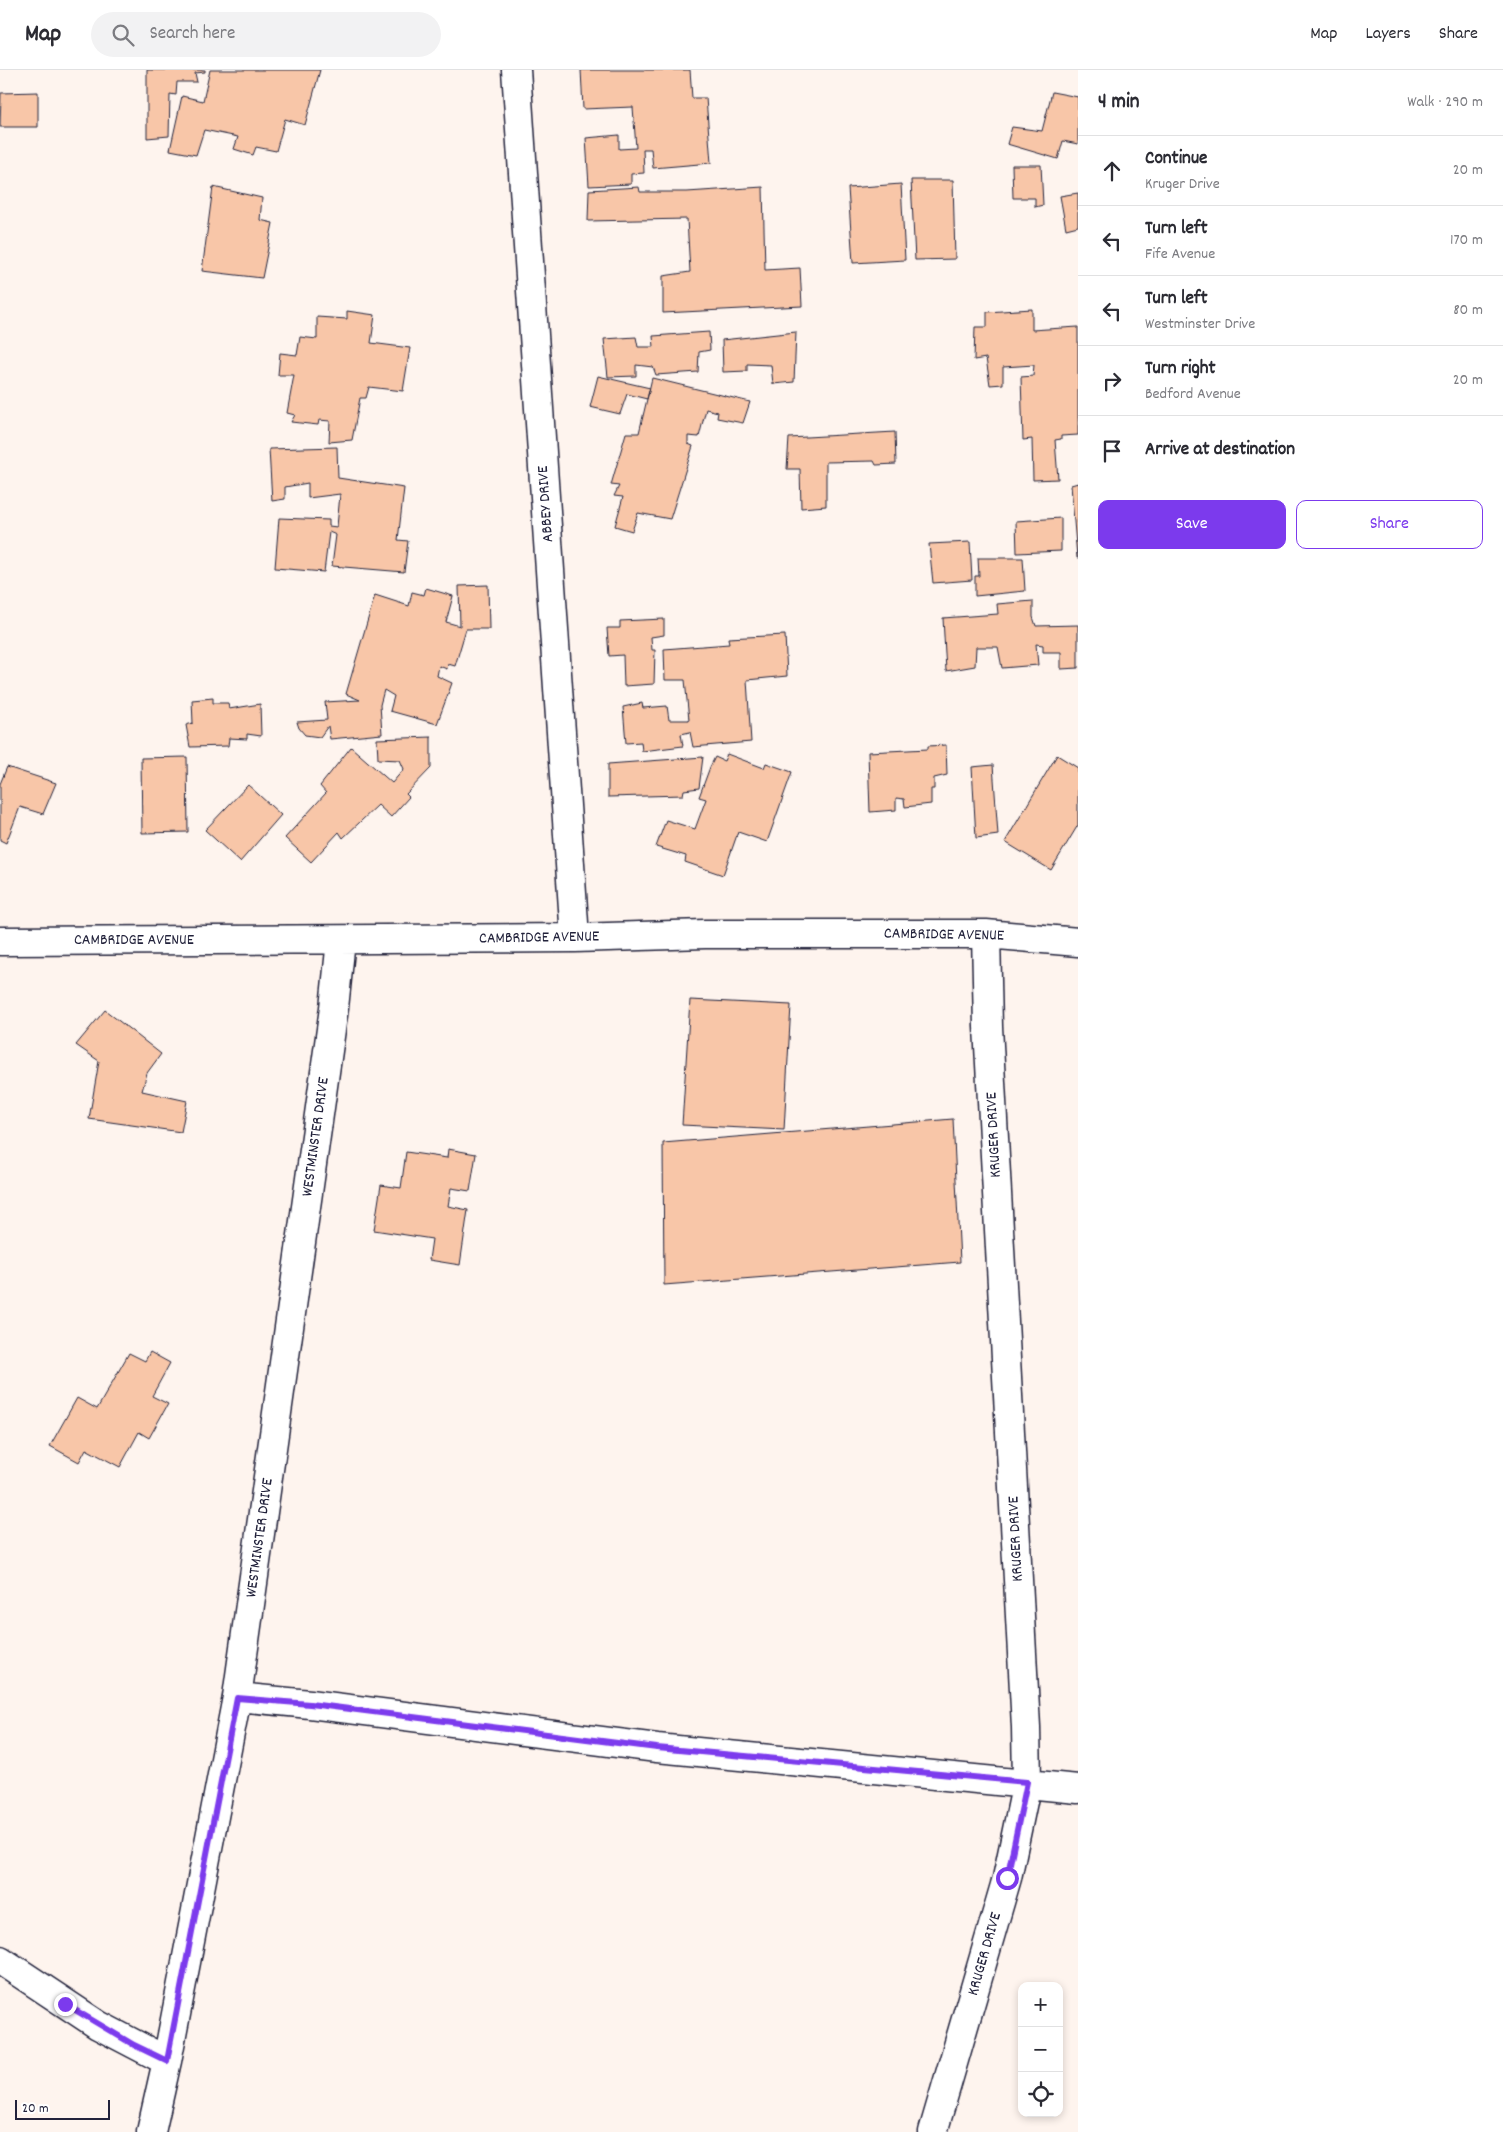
<!DOCTYPE html>
<meta charset="utf-8">
<style>
body{margin:0;font-family:Dekko,sans-serif;background:#f2f2f3;color:#2b2b33}
.controls{position:absolute;right:15px;bottom:15px;display:grid;overflow:hidden;border-radius:10px;box-shadow:0 2px 8px #0003}
.controls button{width:45px;height:45px;display:grid;place-items:center;padding:0;border:0;border-bottom:1px solid #e1e1e2;background:#fff;color:#2b2b33;font:25px sans-serif}
.scale{position:absolute;left:15px;bottom:12px;width:95px;box-sizing:border-box;padding-left:5px;border:2px solid #22223b;border-top:0;font-size:14px;line-height:18px;white-space:nowrap;color:#22223b;-webkit-text-stroke:4px #fff;paint-order:stroke}
.stop{position:absolute;width:15px;height:15px;margin:-11px;border:4px solid #7c3aed;border-radius:50%;background:#fff}
.stop.end{background:#7c3aed;border-color:#fff;box-shadow:0 1px 5px #0008}
.list{margin:0;padding:0;list-style:none}
h2{display:flex;justify-content:space-between;align-items:center;height:65px;margin:0;padding:0 20px;font-size:21px}
h2 small{font-size:16px;font-weight:400;color:#7c7c81}
.list li{display:grid;grid-template-columns:32px 1fr auto;gap:15px;align-items:center;box-sizing:border-box;height:70px;padding:0 20px;border-top:1px solid #e1e1e2}
.list b{display:block;font-size:19px;white-space:nowrap}
.list p{margin:0;font-size:16px;white-space:nowrap;color:#7c7c81}
.list em{font-size:16px;font-style:normal;color:#7c7c81}
.actions{display:flex;gap:10px;padding:15px 20px}
.actions a{flex:1;padding:11px 0;border:1px solid #7c3aed;border-radius:10px;text-align:center;font-size:18px;color:#7c3aed}
.actions .main{background:#7c3aed;color:#fff}
.icon{flex:none;width:28px;height:28px;fill:none;stroke:currentColor;stroke-width:2;stroke-linecap:round;stroke-linejoin:round}
.map{position:relative;flex:none;width:1078px;height:2062px;overflow:hidden}
header{display:flex;align-items:center;gap:30px;box-sizing:border-box;height:70px;padding:0 25px;background:#fff;border-bottom:1px solid #e1e1e2}
header strong{font-size:24px}
nav{display:flex;gap:28px;margin-inline-start:auto;font-size:18px}
.search{width:350px;height:45px;background:#f2f2f3;display:flex;align-items:center;gap:12px;box-sizing:border-box;padding:0 18px;border-radius:28px;color:#7c7c81;font-size:19px}
main{display:flex}
aside{flex:1;background:#fff}
.map>svg:first-child{display:block}
.building{fill:#f8c6a8;stroke:#22223b}
.lines{fill:none;stroke-linecap:round;stroke-linejoin:round}
.minor-casing{stroke:#22223b;stroke-width:31}
.minor{stroke:#fff;stroke-width:28}
.route{stroke:#7c3aed;stroke-width:6}
.labels{text-anchor:middle;dominant-baseline:central;stroke-width:5;stroke-linejoin:round;paint-order:stroke}
.street-label{font-size:16px;fill:#22223b;stroke:#fff}
</style>
<header>
<strong>Map</strong>
<div class="search"><svg class="icon" aria-label="search" viewBox="0 0 24 24"><circle cx="10" cy="10" r="6"/><path d="M15 15l6 6"/></svg>Search here</div>
<nav><a>Map</a><a>Layers</a><a>Share</a></nav>
</header>
<main>
<div class="map">
<svg width="1078" height="2062" viewBox="0 0 1078 2062">
<rect width="100%" height="100%" fill="#fef4ee"/>
<filter id="ink" filterUnits="userSpaceOnUse"><feTurbulence type="fractalNoise" baseFrequency=".02" numOctaves="2"/><feDisplacementMap in="SourceGraphic" scale="10" xChannelSelector="R" yChannelSelector="G"/><feConvolveMatrix kernelMatrix="1 2 1 2 8 2 1 2 1" color-interpolation-filters="sRGB"/></filter>
<g filter="url(#ink)">
<!-- building -->
<path class="building" d="M147,0H205V2L195,3L197,12H177L176,25L170,24L169,66L147,68Z
M210,0H320L305,55L285,49L276,81L256,77L253,85L234,79L238,67L204,60L196,85L170,80L182,26L203,31Z
M581,0H690L692,28H706L711,93L653,98L651,79H643L644,103L631,104V114L589,116L586,68L619,65V79L636,78L633,37L583,39Z
M38,22V57H0L1,23Z
M1052,22L1078,27V74L1063,71L1058,89L1007,74L1012,57L1042,61Z
M1012,95H1041L1043,135L1035,137V128H1013Z
M911,110H953L955,189L915,190Z
M901,114L905,190L853,193L848,118Z
M213,117L262,128L260,150L273,153L262,208L202,201Z
M639,117L640,122H687L763,117L765,200L800,198L802,236L663,243V206L690,202L687,149L588,151L589,120Z
M1078,123V156L1066,159L1060,126Z
M1032,239V260L1078,257V365L1061,366V369L1055,370L1058,409L1033,410L1032,369L1023,370L1021,307L1033,306L1034,295L1003,297V314L990,315L986,288L974,290L975,257H987V242Z
M347,241L375,245L371,273L410,278L403,321L369,317L366,328H360L352,370L329,372L330,351L319,350L318,355L291,352L295,345L287,343L294,305H278L280,283L297,285L300,267L317,269V247L347,249Z
M709,262L710,280L699,282L698,302L656,305L653,297L636,295V306L608,307L604,269L636,267L638,277H654L653,266Z
M796,262L794,312L773,314L771,295L747,294V301L723,302L722,270Z
M598,306L650,318L647,329L627,324L620,344L590,337Z
M652,308L750,332L743,353L717,348L718,342L706,339L699,367L688,366V374L693,376L670,449L638,443L632,461L615,456L623,427L614,426L619,416L611,415L626,363H639Z
M895,362L896,394L876,395L874,391L826,392V436L801,438L800,399H787L789,368Z
M337,377L338,408L404,418L398,470L408,471L404,502L332,496L336,465L329,462L324,502L275,498L279,448L329,450V456L337,457L340,424L308,428V413L285,417V429L272,431L269,379Z
M1078,413V488H1077L1071,415Z
M1061,448V481L1017,483L1016,451Z
M970,472L972,510L933,513L929,474Z
M978,488H1023L1025,521L975,526V506H979Z
M488,515L489,559H466L455,596L448,594L447,599L439,596L437,606L452,613L437,654L390,641L394,626L384,620L380,635L382,664L330,669L328,656L320,667L305,665L299,658L297,652L327,650L325,632L360,630L346,624L375,525L409,536L412,522L424,525L426,518L453,526L446,552L460,556L459,516Z
M1033,531V547L1036,556L1078,555V598L1061,599V582H1043V575L1036,574L1038,595L1002,598L998,577H976L975,596L946,601L943,548L998,544L997,534Z
M664,549V565L651,567L652,580H655L654,614L624,616L623,585L609,586L607,558H620V551Z
M785,565L787,606L747,610L751,672L693,677L690,662L681,664L683,676L642,681L641,672L626,673L623,637L642,633L643,638L667,636L669,650H689L685,610H665L664,579L729,574L728,568Z
M213,628V633H228L229,639L260,634L261,666L247,664V669L229,668L228,676L190,677L186,655L193,653L192,630Z
M431,667V698L406,724L409,727L391,747L378,735L343,768L339,762L311,792L285,768L326,723L320,716L351,677L392,713L404,699L400,690L378,689L377,669Z
M946,675L947,705L934,708V719H931V734L905,737L904,729L896,728V740L870,742L868,682L928,679V676Z
M727,684L764,698L766,693L792,702L767,772L738,762L723,805L685,792L686,786L656,777L666,750L695,759L706,729L699,727L710,697L715,687L724,691Z
M1057,685L1078,698V755L1051,800L1005,772Z
M187,687L188,762L142,763L141,688Z
M703,687L699,718L684,720L683,725L608,727V694Z
M993,695L998,765L976,768L972,697Z
M7,697L56,713L43,744L20,737L6,773L0,770V714Z
M248,715L281,745L240,792L205,760Z
M690,930L791,935L784,1060L682,1055Z
M105,940L161,984L147,1003L142,1021L187,1031L181,1062L89,1049L99,991L76,975Z
M953,1049L960,1192L664,1215L663,1073Z
M448,1079L476,1084L470,1121L451,1118L448,1136L468,1140L460,1195L429,1190L432,1169L374,1160L381,1115L401,1118L406,1082L447,1088Z
M150,1282L170,1293L152,1326L168,1334L149,1368L139,1362L120,1397L86,1379L79,1392L50,1376L77,1328L97,1339L129,1283L145,1291Z"/>
<g class="lines">
<!-- minor casing -->
<g class="minor-casing">
<path id="minor" d="M516,0L575,868
M0,871L575,868L705,864H986L1078,872
M237,1627L310,1634L657,1678L1078,1719
M0,1890L98,1955L167,1991
M151,2062L167,1991L237,1627L334,938L341,870
M933,2062L1007,1808L1027,1712L1026,1657L988,957L986,864"/>
</g>
<!-- minor -->
<use href="#minor" class="minor"/>
</g>
</g>
<g class="lines" filter="url(#ink)">
<!-- route -->
<path class="route" d="M65,1934L134,1975L167,1991L237,1628L310,1634L657,1678L1027,1712L1007,1808"/>
</g>
<g class="labels">
<!-- street labels -->
<g class="street-label">
<text transform="translate(546 434) rotate(-94)">ABBEY DRIVE</text>
<text transform="translate(944 865) rotate(1)">CAMBRIDGE AVENUE</text>
<text transform="translate(539 868) rotate(-1)">CAMBRIDGE AVENUE</text>
<text x="134" y="870">CAMBRIDGE AVENUE</text>
<text transform="translate(994 1065) rotate(-93)">KRUGER DRIVE</text>
<text transform="translate(316 1067) rotate(-82)">WESTMINSTER DRIVE</text>
<text transform="translate(260 1468) rotate(-82)">WESTMINSTER DRIVE</text>
<text transform="translate(1016 1469) rotate(-93)">KRUGER DRIVE</text>
<text transform="translate(985 1884) rotate(-74)">KRUGER DRIVE</text>
</g>
</g>
</svg>
<div class="controls">
<button>+</button>
<button>−</button>
<button><svg class="icon" aria-label="locate" viewBox="0 0 24 24"><circle cx="12" cy="12" r="6"/><path d="M12 2v4M12 18v4M2 12h4M18 12h4"/></svg></button>
</div>
<div class="scale">20 m</div>
<div class="stop" style="left:1007px;top:1808px"></div>
<div class="stop end" style="left:65px;top:1934px"></div>
</div>
<aside>
<h2>4 min<small>Walk · 290 m</small></h2>
<ul class="list">
<li><svg class="icon" aria-label="ahead" viewBox="0 0 24 24"><path d="M12 20V5M6 11l6-6 6 6"/></svg><div><b>Continue</b><p>Kruger Drive</p></div><em>20 m</em></li>
<li><svg class="icon" aria-label="left" viewBox="0 0 24 24"><path d="M17 20v-9H6M10 6l-5 5 5 5"/></svg><div><b>Turn left</b><p>Fife Avenue</p></div><em>170 m</em></li>
<li><svg class="icon" aria-label="left" viewBox="0 0 24 24"><path d="M17 20v-9H6M10 6l-5 5 5 5"/></svg><div><b>Turn left</b><p>Westminster Drive</p></div><em>80 m</em></li>
<li><svg class="icon" aria-label="right" viewBox="0 0 24 24"><path d="M7 20v-9h11M14 6l5 5-5 5"/></svg><div><b>Turn right</b><p>Bedford Avenue</p></div><em>20 m</em></li>
<li><svg class="icon" aria-label="arrive" viewBox="0 0 24 24"><path d="M6 21V4h12l-3 4 3 4H6"/></svg><div><b>Arrive at destination</b></div></li>
</ul>
<div class="actions"><a class="main">Save</a><a>Share</a></div>
</aside>
</main>
